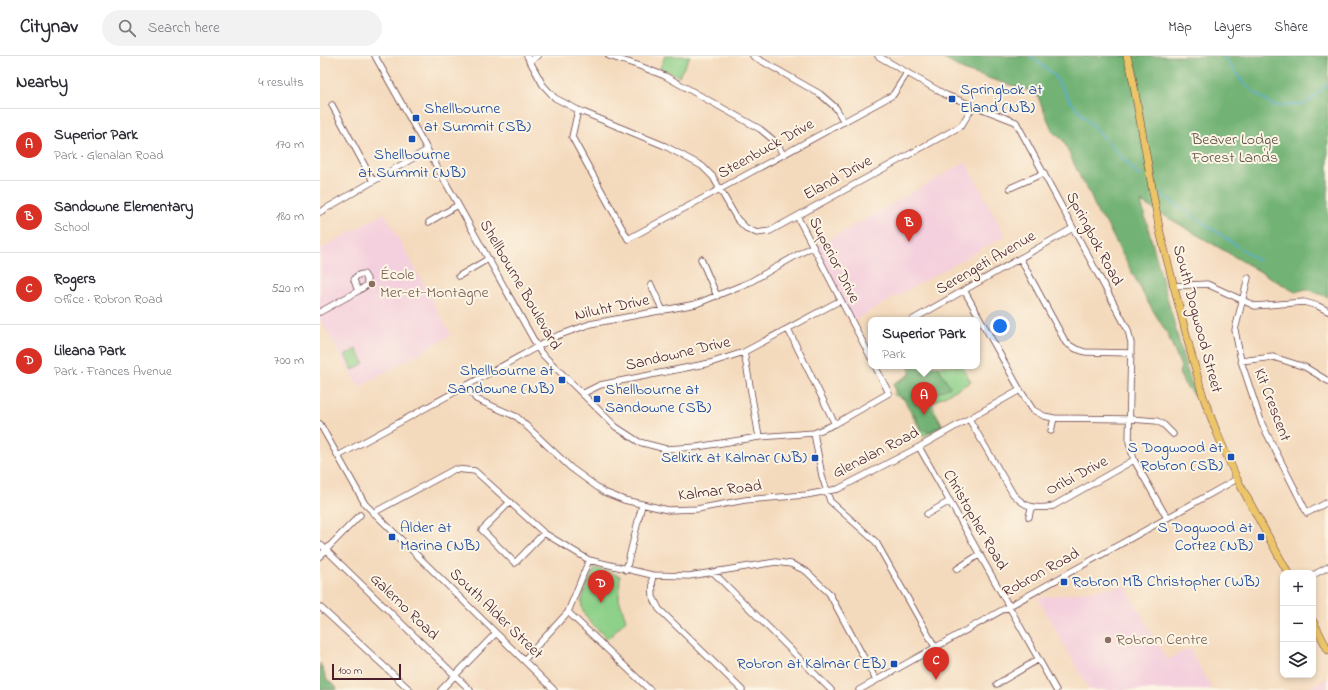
<!DOCTYPE html>
<meta charset="utf-8">
<style>
body{margin:0;font-family:"Indie Flower",sans-serif;background:#f2f2f3;color:#2b2b33}
.controls{position:absolute;right:12px;bottom:12px;display:grid;overflow:hidden;border-radius:8px;box-shadow:0 2px 6px #0003}
.controls button{width:36px;height:36px;display:grid;place-items:center;padding:0;border:0;border-bottom:1px solid #e1e1e2;background:#fff;color:#2b2b33;font:20px sans-serif}
.scale{position:absolute;left:12px;bottom:10px;width:69px;box-sizing:border-box;padding-left:4px;border:2px solid #4a1f2b;border-top:0;font-size:11px;line-height:14px;white-space:nowrap;color:#4a1f2b;-webkit-text-stroke:3px #fcf5e5;paint-order:stroke}
.you{position:absolute;left:680px;top:270px;width:14px;height:14px;margin:-10px;border:3px solid #fff;border-radius:50%;background:#1a73e8;box-shadow:0 0 0 6px #1a73e833}
.badge{display:grid;place-items:center;width:26px;height:26px;border-radius:50%;background:#d93025;color:#fff;font-size:13px;font-weight:700}
.pin{position:absolute;translate:-50% -33px;filter:drop-shadow(0 1px 2px #0008)}
.pin::after{content:'';position:absolute;top:21px;width:14px;height:12px;background:inherit;clip-path:polygon(0 0,100% 0,50% 100%)}
.popup{position:absolute;left:548px;top:261px;width:112px;height:52px;box-sizing:border-box;display:grid;place-content:center;border-radius:8px;background:#fff;filter:drop-shadow(0 1px 3px #0005);font-size:13px;white-space:nowrap;color:#7c7c81}
.popup b{font-size:15px;color:#2b2b33}
.popup::after{content:'';position:absolute;left:50%;top:100%;margin-left:-8px;border:8px solid transparent;border-top-color:#fff}
.list{margin:0;padding:0;list-style:none}
h2{display:flex;justify-content:space-between;align-items:center;height:52px;margin:0;padding:0 16px;font-size:17px}
h2 small{font-size:13px;font-weight:400;color:#7c7c81}
.list li{display:grid;grid-template-columns:26px 1fr auto;gap:12px;align-items:center;box-sizing:border-box;height:72px;padding:0 16px;border-top:1px solid #e1e1e2}
.list b{display:block;font-size:15px;white-space:nowrap}
.list p{margin:0;font-size:13px;white-space:nowrap;color:#7c7c81}
.list em{font-size:13px;font-style:normal;color:#7c7c81}
.icon{flex:none;width:22px;height:22px;fill:none;stroke:currentColor;stroke-width:2;stroke-linecap:round;stroke-linejoin:round}
.map{position:relative;flex:none;width:1008px;height:634px;overflow:hidden}
header{display:flex;align-items:center;gap:24px;box-sizing:border-box;height:56px;padding:0 20px;background:#fff;border-bottom:1px solid #e1e1e2}
header strong{font-size:19px}
nav{display:flex;gap:22px;margin-inline-start:auto;font-size:14px}
.search{width:280px;height:36px;background:#f2f2f3;display:flex;align-items:center;gap:10px;box-sizing:border-box;padding:0 14px;border-radius:22px;color:#7c7c81;font-size:15px}
main{display:flex}
aside{flex:1;background:#fff}
.map>svg:first-child{display:block}
.built{fill:#f4cfdd}
.green{fill:#8dd089;stroke:#6c785a}
.forest{fill:#72b275;stroke:#5e6850}
.lines{fill:none;stroke-linecap:round;stroke-linejoin:round}
.stream{stroke:#59add5;stroke-width:1.5}
.minor-casing{stroke:#643b41;stroke-width:7}
.major-casing{stroke:#643b41;stroke-width:8}
.minor{stroke:#fff;stroke-width:5.5}
.major{stroke:#ecc569;stroke-width:7}
.transit-dot{fill:#1a4fb4;stroke:#fcf5e5;stroke-width:1.5}
.education-dot{fill:#8d6e63;stroke:#fcf5e5;stroke-width:1.5}
.labels{text-anchor:middle;dominant-baseline:central;stroke-width:4;stroke-linejoin:round;paint-order:stroke}
.transit-label{font-size:16px;fill:#164399;stroke:#fcf5e5;text-anchor:start}
.park-label{font-size:16px;fill:#5e5447;stroke:#fcf5e5}
.street-label{font-size:16px;fill:#4a1f2b;stroke:#fcf5e5}
.education-label{font-size:16px;fill:#785e54;stroke:#fcf5e5;text-anchor:start}
</style>
<header>
<strong>Citynav</strong>
<div class="search"><svg class="icon" aria-label="search" viewBox="0 0 24 24"><circle cx="10" cy="10" r="6"/><path d="M15 15l6 6"/></svg>Search here</div>
<nav><a>Map</a><a>Layers</a><a>Share</a></nav>
</header>
<main>
<aside>
<h2>Nearby<small>4 results</small></h2>
<ul class="list">
<li><span class="badge">A</span><div><b>Superior Park</b><p>Park · Glenalan Road</p></div><em>170 m</em></li>
<li><span class="badge">B</span><div><b>Sandowne Elementary</b><p>School</p></div><em>180 m</em></li>
<li><span class="badge">C</span><div><b>Rogers</b><p>Office · Robron Road</p></div><em>520 m</em></li>
<li><span class="badge">D</span><div><b>Lileana Park</b><p>Park · Frances Avenue</p></div><em>700 m</em></li>
</ul>
</aside>
<div class="map">
<svg width="1008" height="634" viewBox="0 0 1008 634">
<rect width="100%" height="100%" fill="#fcf5e5"/>
<filter id="ink" filterUnits="userSpaceOnUse"><feTurbulence type="fractalNoise" baseFrequency=".025" numOctaves="2"/><feDisplacementMap in="SourceGraphic" scale="8" xChannelSelector="R" yChannelSelector="G"/><feConvolveMatrix kernelMatrix="1 2 1 2 8 2 1 2 1" color-interpolation-filters="sRGB"/></filter>
<filter id="wash" filterUnits="userSpaceOnUse"><feTurbulence type="fractalNoise" baseFrequency=".012" numOctaves="4" result="noise"/><feDisplacementMap in="SourceGraphic" scale="16" xChannelSelector="R" yChannelSelector="G"/><feGaussianBlur stdDeviation="0.9" result="paint"/><feColorMatrix in="noise" values="0 0 0 0 0 0 0 0 0 0 0 0 0 0 0 0 0 1.4 0 .05"/><feComposite in="paint" operator="in"/></filter>
<g filter="url(#wash)">
<rect width="100%" height="100%" fill="#f4dabd"/>
<!-- built -->
<path class="built" d="M646,106L685,180L532,265L494,192Z
M65,157L131,279L39,331L0,263V193Z
M805,530L847,604L869,592L892,634H769L718,542Z
M1008,622V634H986Z"/>
<!-- green -->
<path class="green" d="M345,0H370L359,20L340,12Z
M36,293L44,307L33,314L25,299Z
M591,310H642L651,326L611,347L623,370L604,380L583,342L574,339L575,333L573,328L594,316Z
M275,512L300,520L299,543L306,564L288,583C278,573 259,560 262,544C264,534 271,522 275,512Z"/>
<!-- forest -->
<path class="forest" d="M619,0H1008V241L986,233L975,236L821,146L866,311L876,340L875,341L865,329L859,317L861,311L847,277L827,245L786,167L778,158L769,136L762,125L743,84L733,76L717,39L713,36L645,15Z
M588,310H618L630,331L606,342V346L622,369L608,376L602,373L586,343L579,341L573,328L590,319V314Z
M0,607L7,624L16,631L17,634H0Z"/>
<g class="lines">
<!-- stream -->
<path class="stream" d="M710,0L734,19L751,46L820,121
M903,0L925,29L954,50L984,48L998,38L1008,27
M839,137L925,195L939,205"/>
</g>
</g>
<g filter="url(#ink)">
<g class="lines">
<!-- minor casing -->
<g class="minor-casing">
<path id="minor" d="M55,0L221,297L296,371L319,386L346,393L377,391L439,381L494,377L515,368L569,337L555,310
M207,0L223,29L235,42L258,54L345,90L382,110L393,121L417,163L426,172L437,177L450,175L641,70L654,49
M289,0L317,9L345,20L440,73L457,87L463,99
M433,0L500,38L516,52L524,66
M558,0L626,39L696,66L808,274L811,287L809,386L814,404L847,462
M209,5L218,0
M12,49L53,125
M258,54L252,81L308,183L573,39L587,17
M690,132L724,117
M0,156L107,94
M477,160L551,302
M109,166L138,149
M700,202L746,287L756,293L765,296L811,297
M381,203L397,240
M139,220L168,203
M928,222L915,274L921,305L942,368L987,457L1008,446
M331,229L343,255
M853,230L887,228L935,250L984,246L998,250L1008,255
M644,234L700,334L713,354L724,360L734,362L810,363L837,365L844,369L853,378
M0,256L38,235L47,229V223L44,218C39,218 36,219 34,224L38,235
M592,264L753,172
M468,273L515,368
M424,296L439,381
M921,305L953,301L985,311L1008,325
M146,329L156,343L197,361L251,412L284,436L304,444L348,454L377,453L425,444L486,439L518,433L599,391L700,334
M262,338L280,329L390,307L424,296L521,244
M649,363L693,438C705,451 715,454 733,450L814,404
M0,368L45,448L234,634
M731,375L734,362
M494,377L502,420L510,445L556,486L615,591
M599,391L736,634
M18,400L237,280L270,268L376,248L430,226L493,190
M190,446L162,474L195,507L224,477
M53,457L135,413L155,415L224,477L269,504L332,519L369,520L456,506L471,508L486,515L509,537L556,624
M607,458L630,445
M709,461L711,452
M0,488L150,634
M0,500L40,459
M637,513L660,498
M306,514L322,449
M394,517L511,634
M332,519L333,541L339,553L422,634
M993,519L1008,511
M0,551L90,634
M248,556L330,634
M204,604L248,556L269,504
M677,628L719,603
M121,634L176,577
M539,634L917,423"/>
</g>
<!-- major casing -->
<g class="major-casing">
<path id="major" d="M807,0L811,14L840,176L871,297L883,340L897,377L917,423L968,517
M993,565L1008,594"/>
</g>
<!-- minor -->
<use href="#minor" class="minor"/>
<!-- major -->
<use href="#major" class="major"/>
</g>
</g>
<!-- markers -->
<g class="transit-dot">
<rect x="628" y="39" width="8" height="8" rx="2"/>
<rect x="92" y="58" width="8" height="8" rx="2"/>
<rect x="88" y="79" width="8" height="8" rx="2"/>
<rect x="238" y="320" width="8" height="8" rx="2"/>
<rect x="273" y="339" width="8" height="8" rx="2"/>
<rect x="907" y="397" width="8" height="8" rx="2"/>
<rect x="491" y="398" width="8" height="8" rx="2"/>
<rect x="68" y="477" width="8" height="8" rx="2"/>
<rect x="937" y="477" width="8" height="8" rx="2"/>
<rect x="740" y="522" width="8" height="8" rx="2"/>
<rect x="570" y="604" width="8" height="8" rx="2"/>
</g>
<g class="education-dot">
<circle cx="52" cy="228" r="4"/>
<circle cx="788" cy="584" r="4"/>
</g>
<g class="labels">
<!-- transit labels -->
<g class="transit-label">
<text x="640" y="34">Springbok at<tspan x="640" dy="18">Eland (NB)</tspan></text>
<text x="104" y="53">Shellbourne<tspan x="104" dy="18">at Summit (SB)</tspan></text>
<text x="92" y="99" text-anchor="middle">Shellbourne<tspan x="92" dy="18">at Summit (NB)</tspan></text>
<text x="234" y="315" text-anchor="end">Shellbourne at<tspan x="234" dy="18">Sandowne (NB)</tspan></text>
<text x="285" y="334">Shellbourne at<tspan x="285" dy="18">Sandowne (SB)</tspan></text>
<text x="903" y="392" text-anchor="end">S Dogwood at<tspan x="903" dy="18">Robron (SB)</tspan></text>
<text x="487" y="402" text-anchor="end">Selkirk at Kalmar (NB)</text>
<text x="80" y="472">Alder at<tspan x="80" dy="18">Marina (NB)</tspan></text>
<text x="933" y="472" text-anchor="end">S Dogwood at<tspan x="933" dy="18">Cortez (NB)</tspan></text>
<text x="752" y="526">Robron MB Christopher (WB)</text>
<text x="566" y="608" text-anchor="end">Robron at Kalmar (EB)</text>
</g>
<!-- park labels -->
<g class="park-label">
<text x="915" y="84">Beaver Lodge<tspan x="915" dy="18">Forest Lands</tspan></text>
</g>
<!-- street labels -->
<g class="street-label">
<text transform="translate(446 93) rotate(-29)">Steenbuck Drive</text>
<text transform="translate(518 122) rotate(-29)">Eland Drive</text>
<text transform="translate(774 183) rotate(62)">Springbok Road</text>
<text transform="translate(514 204) rotate(63)">Superior Drive</text>
<text transform="translate(666 207) rotate(-30)">Serengeti Avenue</text>
<text transform="translate(200 229) rotate(60)">Shellbourne Boulevard</text>
<text transform="translate(292 252) rotate(-12)">Niluht Drive</text>
<text transform="translate(877 263) rotate(75)">South Dogwood Street</text>
<text transform="translate(358 298) rotate(-13)">Sandowne Drive</text>
<text transform="translate(952 349) rotate(69)">Kit Crescent</text>
<text transform="translate(556 397) rotate(-27)">Glenalan Road</text>
<text transform="translate(757 420) rotate(-28)">Oribi Drive</text>
<text transform="translate(400 435) rotate(-7)">Kalmar Road</text>
<text transform="translate(655 464) rotate(60)">Christopher Road</text>
<text transform="translate(721 517) rotate(-29)">Robron Road</text>
<text transform="translate(84 551) rotate(44)">Galerno Road</text>
<text transform="translate(176 558) rotate(44)">South Alder Street</text>
</g>
<!-- education labels -->
<g class="education-label">
<text x="60" y="219">École<tspan x="60" dy="18">Mer-et-Montagne</tspan></text>
<text x="796" y="584">Robron Centre</text>
</g>
</g>
</svg>
<div class="controls">
<button>+</button>
<button>−</button>
<button><svg class="icon" aria-label="layers" viewBox="0 0 24 24"><path d="M12 4l9 5-9 5-9-5zM3 14l9 5 9-5"/></svg></button>
</div>
<div class="scale">100 m</div>
<div class="you"></div>
<div class="pin badge" style="left:604px;top:359px">A</div>
<div class="popup"><b>Superior Park</b>Park</div>
<div class="pin badge" style="left:589px;top:186px">B</div>
<div class="pin badge" style="left:616px;top:624px">C</div>
<div class="pin badge" style="left:281px;top:547px">D</div>
</div>
</main>
